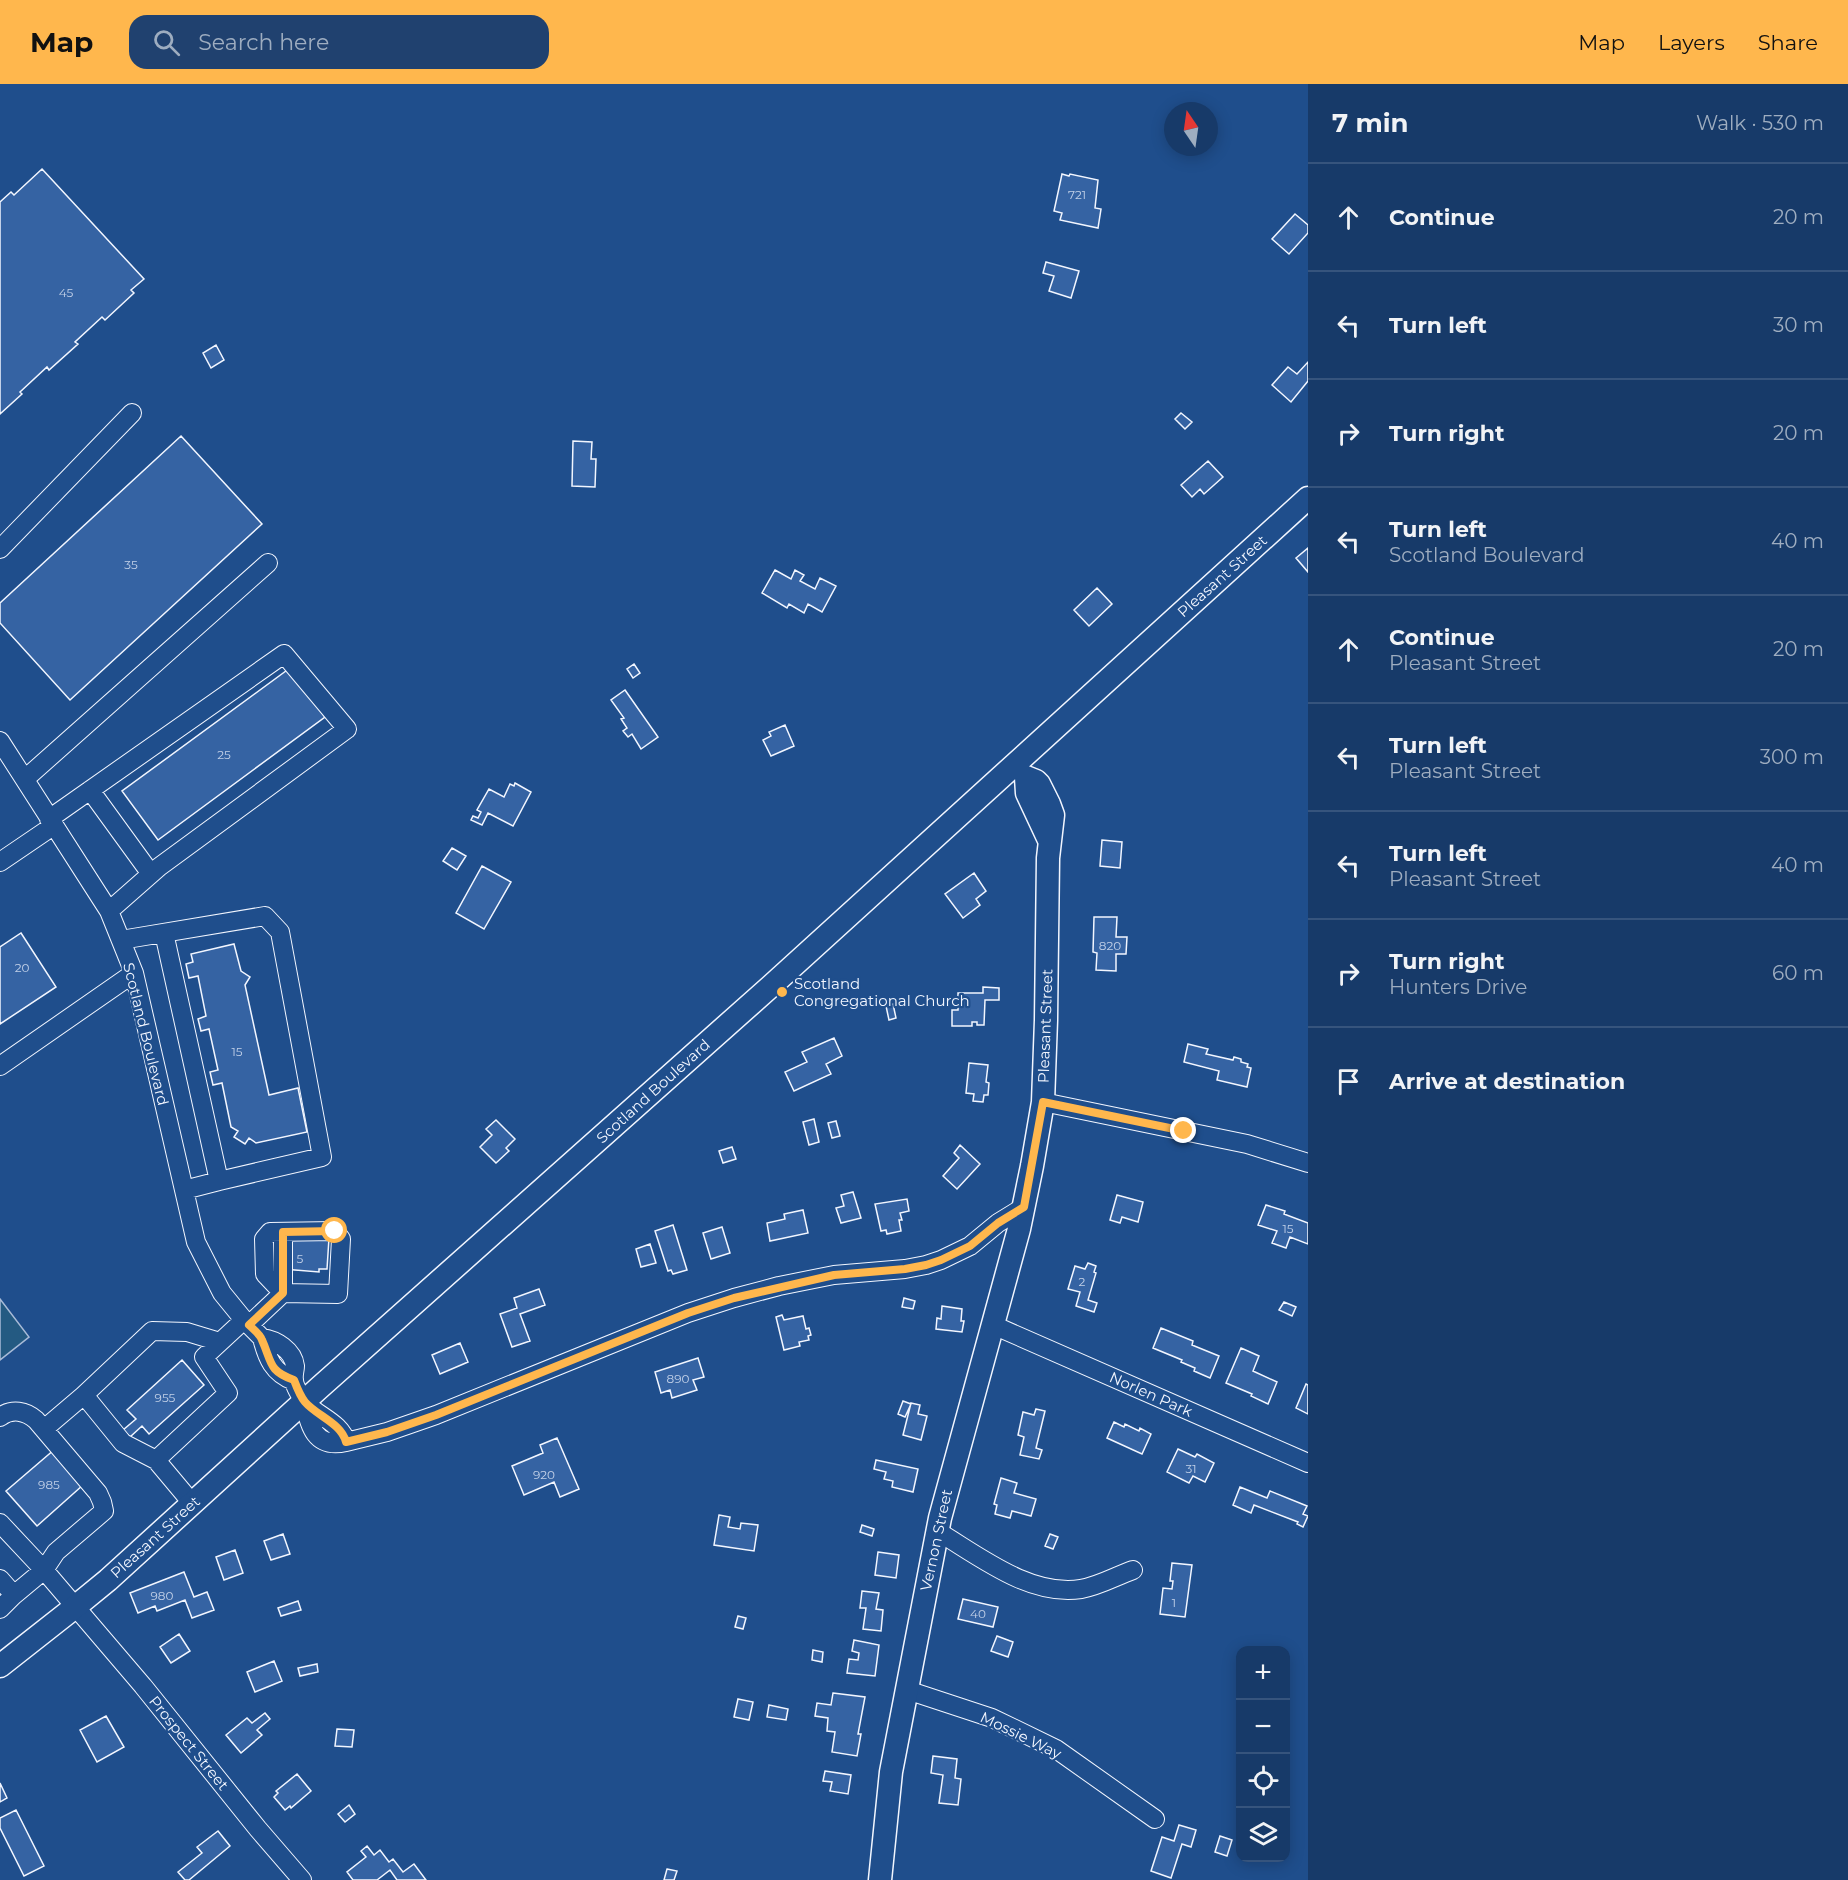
<!DOCTYPE html>
<meta charset="utf-8">
<style>
body{margin:0;font-family:Montserrat,sans-serif;background:#20416f;color:#f1f3f6}
.controls{position:absolute;right:18px;bottom:18px;display:grid;overflow:hidden;border-radius:12px;box-shadow:0 3px 15px #0003}
.controls button{width:54px;height:54px;display:grid;place-items:center;padding:0;border:0;border-bottom:2px solid #36547d;background:#173a69;color:#f1f3f6;font:30px sans-serif}
.compass{position:absolute;left:1164px;top:18px;width:54px;height:54px;border-radius:50%;background:#173a69;box-shadow:0 3px 15px #0003;rotate:347deg}
.stop{position:absolute;width:18px;height:18px;margin:-14px;border:4px solid #ffb74d;border-radius:50%;background:#fff}
.stop.end{background:#ffb74d;border-color:#fff;box-shadow:0 2px 6px #0008}
.list{margin:0;padding:0;list-style:none}
h2{display:flex;justify-content:space-between;align-items:center;height:78px;margin:0;padding:0 24px;font-size:26px}
h2 small{font-size:20px;font-weight:400;color:#9eadc0}
.list li{display:grid;grid-template-columns:39px 1fr auto;gap:18px;align-items:center;box-sizing:border-box;height:108px;padding:0 24px;border-top:2px solid #36547d}
.list b{display:block;font-size:22px;white-space:nowrap}
.list p{margin:0;font-size:20px;white-space:nowrap;color:#9eadc0}
.list em{font-size:20px;font-style:normal;color:#9eadc0}
.icon{flex:none;width:33px;height:33px;fill:none;stroke:currentColor;stroke-width:2;stroke-linecap:round;stroke-linejoin:round}
.map{position:relative;flex:none;width:1308px;height:1796px;overflow:hidden}
header{display:flex;align-items:center;gap:36px;box-sizing:border-box;height:84px;padding:0 30px;background:#ffb74d;color:#111}
header strong{font-size:28px}
nav{display:flex;gap:33px;margin-inline-start:auto;font-size:21px}
.search{width:420px;height:54px;background:#20416f;display:flex;align-items:center;gap:15px;box-sizing:border-box;padding:0 21px;border-radius:18px;color:#9eadc0;font-size:22px}
main{display:flex}
aside{flex:1;background:#173a69}
.map>svg:first-child{display:block}
.green{fill:#245a82;stroke:#a8bbd7;stroke-width:1.5}
.building{fill:#3563a3;stroke:#f2f6ff;stroke-width:1.5}
.lines{fill:none;stroke-linecap:round;stroke-linejoin:round}
.minor-casing{stroke:#f2f6ff;stroke-width:20}
.major-casing{stroke:#f2f6ff;stroke-width:25}
.minor{stroke:#1f4e8c;stroke-width:18}
.major{stroke:#1f4e8c;stroke-width:22}
.route{stroke:#ffb74d;stroke-width:8}
.poi-dot{fill:#ffb74d;stroke:#1f4e8c;stroke-width:2}
.labels{text-anchor:middle;dominant-baseline:central;stroke-width:4.5;stroke-linejoin:round;paint-order:stroke}
.number-label{font-size:12px;fill:#c3d1e8}
.street-label{font-size:15px;fill:#f2f6ff;stroke:#1f4e8c}
.poi-label{font-size:15px;fill:#f2f6ff;stroke:#1f4e8c;text-anchor:start}
</style>
<header>
<strong>Map</strong>
<div class="search"><svg class="icon" aria-label="search" viewBox="0 0 24 24"><circle cx="10" cy="10" r="6"/><path d="M15 15l6 6"/></svg>Search here</div>
<nav><a>Map</a><a>Layers</a><a>Share</a></nav>
</header>
<main>
<div class="map">
<svg width="1308" height="1796" viewBox="0 0 1308 1796">
<rect width="100%" height="100%" fill="#1f4e8c"/>
<!-- green -->
<path class="green" d="M0,1215L29,1253L0,1276Z"/>
<!-- building -->
<path class="building" d="M42,85L144,195L131,206L134,209L105,236L102,233L75,258L78,260L49,286L47,283L20,308L22,310L0,330V118L11,108L14,111Z
M1062,90L1069,92L1070,90L1098,96L1095,124L1101,125L1098,144L1060,136L1062,129L1054,127Z
M1295,130L1308,141V149L1289,170L1272,155Z
M1046,178L1079,187L1071,214L1049,207L1054,192L1043,189Z
M216,261L224,276L211,284L203,269Z
M1308,278V297L1291,318L1272,301L1288,283L1297,290Z
M1181,329L1192,338L1185,345L1175,335Z
M181,352L262,440L70,616L0,539V519Z
M573,357L592,358L591,375H596L595,403L572,402Z
M1208,377L1223,393L1204,410L1200,405L1192,413L1181,401Z
M1308,464V488L1296,474Z
M775,486L791,495L795,486L804,491L800,497L815,505L820,494L836,502L822,528L808,520L804,529L789,520L787,524L762,509Z
M1097,504L1112,520L1089,542L1074,526Z
M634,580L640,589L633,594L627,585Z
M290,584L325,633L158,756L122,707Z
M625,606L658,653L641,665L632,650L628,653L623,647L627,644L621,635L624,634L611,616Z
M785,641L794,662L771,672L763,656L771,652L769,648Z
M515,699L531,708L513,742L488,729L482,741L471,736L473,732L478,734L481,728L477,726L489,705L504,713L510,700L514,702Z
M1102,756L1122,758L1120,784L1100,782Z
M452,764L466,772L457,786L443,777Z
M482,782L511,798L484,845L456,829Z
M974,789L986,807L976,815L980,821L963,834L945,810Z
M1094,833H1117L1116,853H1127L1126,870H1116V887L1096,886L1097,869L1093,868Z
M21,849L56,903L0,940V863Z
M234,860L241,887L250,893L245,901L269,1011L298,1004L307,1048L256,1059L249,1054L245,1060L234,1053L238,1047L231,1043L222,999L213,1001L210,988L218,986L209,945L201,947L198,935L206,932L198,892L189,894L186,880L193,878L191,870Z
M983,903L999,904V916H985L984,941H977V938H972V942H952V926H958V909H983Z
M893,920L896,934L889,936L886,922Z
M834,954L842,972L826,980L831,990L794,1007L785,988L807,978L802,968Z
M1188,960L1208,965L1206,970L1233,976L1234,973L1241,975V978L1248,980L1247,983L1251,984L1247,1003L1217,996L1219,987L1184,978Z
M969,979L988,981L986,998L989,999L988,1011H984L983,1018L973,1017L974,1010L966,1009Z
M814,1035L819,1058L809,1061L803,1038Z
M496,1036L515,1055L506,1064L509,1067L496,1079L480,1063L492,1051L486,1045Z
M836,1037L840,1052L832,1054L828,1039Z
M960,1061L980,1080L957,1105L943,1092L959,1074L954,1069Z
M732,1063L736,1075L723,1079L719,1067Z
M853,1108L861,1134L841,1139L836,1124L844,1122L841,1111Z
M1117,1111L1143,1118L1138,1138L1122,1133L1120,1139L1110,1136Z
M907,1115L909,1127L900,1129L902,1136H899L901,1147L887,1150L886,1146L881,1147L875,1120Z
M1266,1121L1285,1127L1284,1130L1308,1139V1160L1290,1153L1286,1164L1272,1159L1277,1147L1258,1141Z
M803,1126L808,1149L770,1157L767,1139L785,1135L784,1130Z
M673,1141L687,1186L673,1190L671,1186L668,1187L655,1147Z
M722,1143L730,1169L711,1175L703,1149Z
M289,1153L329,1154L327,1185H319V1188L271,1184L272,1163L289,1164Z
M650,1160L656,1179L641,1183L636,1165Z
M1088,1179L1096,1182L1094,1188L1096,1189L1088,1216L1097,1219L1094,1228L1076,1222L1080,1208L1068,1205L1075,1182L1085,1185Z
M539,1205L545,1221L520,1230L530,1257L512,1263L500,1230L517,1224L514,1214Z
M904,1214L915,1217L913,1225L902,1223Z
M1284,1218L1296,1223L1292,1232L1279,1226Z
M942,1222L962,1225L961,1237H964L962,1248L936,1245L937,1234L941,1235Z
M782,1231L784,1236L803,1232L806,1245L809,1244L811,1251L808,1252L809,1256L799,1258L800,1262L784,1266L776,1233Z
M1161,1244L1193,1257L1192,1261L1219,1272L1210,1294L1194,1287L1195,1284L1181,1278L1182,1276L1153,1264Z
M460,1259L468,1278L440,1290L432,1271Z
M1241,1264L1259,1272L1253,1287L1277,1298L1268,1320L1251,1312L1252,1310L1226,1299Z
M698,1274L704,1293L693,1296L697,1306L672,1314L670,1306L661,1309L655,1288Z
M182,1276L204,1301L149,1350L142,1342L130,1353L123,1346L136,1335L127,1326Z
M1306,1300L1308,1301V1330L1296,1324Z
M903,1317L911,1320L905,1333L898,1330Z
M911,1319L920,1321L918,1330L927,1332L921,1356L903,1351Z
M1036,1325L1045,1327L1036,1364L1042,1366L1039,1375L1020,1371L1024,1353L1018,1351L1023,1328L1034,1331Z
M1114,1338L1124,1343L1125,1340L1139,1347L1140,1344L1151,1350L1142,1370L1107,1354Z
M557,1354L579,1405L560,1413L554,1398L524,1411L512,1382L543,1369L540,1361Z
M62,1359L92,1393L37,1442L6,1407Z
M1178,1365L1195,1373L1197,1370L1214,1379L1205,1398L1193,1392L1189,1399L1167,1388Z
M876,1376L918,1385L913,1408L892,1403L893,1397L884,1395L886,1388L874,1385Z
M1001,1394L1017,1399L1014,1409L1036,1415L1031,1432L1012,1427L1010,1434L995,1430L997,1421L994,1420Z
M1240,1403L1267,1414L1270,1407L1307,1422L1303,1430L1308,1432L1303,1443L1297,1440L1298,1438L1254,1421L1251,1429L1233,1421Z
M719,1431L730,1433L728,1443L740,1445L741,1439L758,1441L754,1467L714,1461Z
M862,1441L874,1445L872,1452L860,1448Z
M283,1450L290,1470L271,1476L264,1457Z
M1050,1450L1058,1453L1053,1465L1045,1462Z
M235,1466L243,1489L224,1496L216,1473Z
M878,1468L899,1471L896,1494L875,1491Z
M1172,1479L1192,1481L1185,1533L1160,1530L1163,1504L1172,1505L1173,1497H1170Z
M184,1488L194,1513L207,1508L214,1526L192,1534L185,1516L157,1527L155,1522L138,1529L130,1509Z
M862,1507L879,1509L876,1525L883,1526L881,1547L863,1545L866,1524H860Z
M963,1515L998,1523L993,1543L958,1535Z
M298,1517L301,1526L281,1532L278,1524Z
M738,1532L746,1534L743,1545L735,1543Z
M179,1550L190,1567L171,1579L160,1563Z
M997,1552L1013,1558L1008,1573L991,1567Z
M854,1556L879,1561L875,1592L847,1589L849,1575L858,1576L859,1569L852,1567Z
M813,1566L823,1568L822,1578L812,1576Z
M274,1577L282,1597L255,1608L247,1588Z
M317,1580L318,1588L300,1592L298,1584Z
M833,1609L865,1613L858,1650H861L857,1672L832,1668L835,1648L827,1647L828,1634L815,1632L817,1619L831,1621Z
M738,1615L753,1618L749,1636L734,1633Z
M769,1621L788,1625L786,1636L767,1633Z
M265,1629L270,1635L257,1646L262,1651L241,1669L226,1651L247,1634L252,1639Z
M106,1632L124,1663L97,1678L80,1646Z
M337,1645L354,1646L352,1663L335,1662Z
M933,1672L957,1675L955,1694L961,1695L958,1721L939,1719L943,1691L931,1689Z
M825,1687L851,1691L848,1710L830,1707L832,1698L823,1697Z
M297,1690L311,1707L291,1724L290,1722L285,1726L274,1713L278,1709L276,1707Z
M0,1699L7,1714L0,1718Z
M349,1721L355,1730L345,1738L338,1730Z
M16,1726L44,1782L24,1792L0,1744V1734Z
M1179,1741L1196,1746L1191,1763L1182,1760L1171,1794L1151,1787L1162,1753L1174,1757Z
M218,1747L230,1762L189,1796H185L178,1788L202,1769L197,1763Z
M1220,1752L1232,1756L1227,1772L1215,1768Z
M367,1762L374,1771L380,1766L389,1778L393,1775L403,1788L414,1780L426,1796H397L390,1786L377,1796H353L347,1788L366,1773L361,1767Z
M667,1785L677,1787L674,1796H664Z"/>
<g class="lines">
<!-- minor casing -->
<g class="minor-casing">
<path id="minor" d="M0,465L132,329
M0,657L109,827L134,889L196,1158L222,1209L244,1236L262,1254
M25,695L268,479
M90,706L151,790
M49,735L284,570L347,645L159,783L109,827
M0,778L53,742
M164,849L219,1097
M121,856L265,832L280,848L322,1073L219,1097L184,1106
M0,982L134,889
M1043,1018L1247,1060L1308,1079
M283,1209V1148
M249,1241L283,1209L338,1210L341,1155L335,1147L270,1148L264,1155L265,1190L283,1209
M993,1241L1308,1379
M294,1297C273,1289 267,1274 262,1254C276,1256 293,1266 295,1282C295,1286 293,1291 294,1296C294,1302 300,1311 304,1317C316,1332 341,1338 346,1358C315,1365 309,1342 304,1317
M0,1333C12,1324 26,1327 36,1336L98,1409L102,1418L104,1427L56,1468L44,1486L14,1511L0,1495
M44,1345L84,1311
M346,1358L387,1348L436,1331L688,1229L734,1214L779,1202L834,1191L905,1185L926,1181L941,1176L970,1162L998,1139L1024,1123
M156,1376L228,1309L204,1273L244,1236
M192,1419L156,1376L123,1359L84,1311L152,1247L187,1248L220,1258
M0,1439L44,1486L143,1602L258,1745L302,1796
M937,1447C979,1472 1030,1513 1081,1505C1099,1502 1116,1492 1133,1486
M0,1525L14,1511
M907,1606L992,1634L1056,1665L1155,1735"/>
</g>
<!-- major casing -->
<g class="major-casing">
<path id="major" d="M0,1582L75,1523L108,1496L319,1304L771,902L1308,414
M880,1796L891,1688L940,1434L1019,1145L1032,1082L1043,1018L1046,936L1048,774L1053,731L1049,720L1039,700L1036,697L1026,693L1027,709L1049,756"/>
</g>
<!-- minor -->
<use href="#minor" class="minor"/>
<!-- major -->
<use href="#major" class="major"/>
</g>
<g class="lines">
<!-- route -->
<path class="route" d="M335,1147L283,1148V1209L249,1241C254,1246 260,1250 262,1256C272,1278 268,1287 294,1296C297,1304 300,1312 305,1318C317,1332 341,1339 346,1358L387,1348L436,1331L688,1229L734,1214L834,1191L905,1185L926,1181L941,1176L970,1162L998,1139L1024,1123L1043,1018L1184,1047"/>
</g>
<!-- markers -->
<circle class="poi-dot" cx="782" cy="908" r="6"/>
<g class="labels">
<!-- number labels -->
<g class="number-label">
<text x="1077" y="110">721</text>
<text x="66" y="208">45</text>
<text x="131" y="480">35</text>
<text x="224" y="670">25</text>
<text x="1110" y="861">820</text>
<text x="22" y="883">20</text>
<text x="237" y="967">15</text>
<text x="1288" y="1144">15</text>
<text x="300" y="1174">5</text>
<text x="1082" y="1197">2</text>
<text x="678" y="1294">890</text>
<text x="165" y="1313">955</text>
<text x="1191" y="1384">31</text>
<text x="544" y="1390">920</text>
<text x="49" y="1400">985</text>
<text x="162" y="1511">980</text>
<text x="1174" y="1518">1</text>
<text x="978" y="1529">40</text>
</g>
<!-- street labels -->
<g class="street-label">
<text transform="translate(1222 492) rotate(-42)">Pleasant Street</text>
<text transform="translate(1045 942) rotate(-88)">Pleasant Street</text>
<text transform="translate(146 950) rotate(76)">Scotland Boulevard</text>
<text transform="translate(653 1007) rotate(-42)">Scotland Boulevard</text>
<text transform="translate(1151 1310) rotate(24)">Norlen Park</text>
<text transform="translate(155 1453) rotate(-42)">Pleasant Street</text>
<text transform="translate(936 1456) rotate(-78)">Vernon Street</text>
<text transform="translate(1021 1651) rotate(26)">Mossie Way</text>
<text transform="translate(189 1659) rotate(51)">Prospect Street</text>
</g>
<!-- poi labels -->
<g class="poi-label">
<text x="794" y="899">Scotland<tspan x="794" dy="17">Congregational Church</tspan></text>
</g>
</g>
</svg>
<div class="controls">
<button>+</button>
<button>−</button>
<button><svg class="icon" aria-label="locate" viewBox="0 0 24 24"><circle cx="12" cy="12" r="6"/><path d="M12 2v4M12 18v4M2 12h4M18 12h4"/></svg></button>
<button><svg class="icon" aria-label="layers" viewBox="0 0 24 24"><path d="M12 4l9 5-9 5-9-5zM3 14l9 5 9-5"/></svg></button>
</div>
<svg class="compass" viewBox="-18 -18 36 36"><path d="M0-13l5 13h-10z" fill="#e53935"/><path d="M0 13l5-13h-10z" fill="#9eadc0"/></svg>
<div class="stop" style="left:335px;top:1147px"></div>
<div class="stop end" style="left:1184px;top:1047px"></div>
</div>
<aside>
<h2>7 min<small>Walk · 530 m</small></h2>
<ul class="list">
<li><svg class="icon" aria-label="ahead" viewBox="0 0 24 24"><path d="M12 20V5M6 11l6-6 6 6"/></svg><div><b>Continue</b></div><em>20 m</em></li>
<li><svg class="icon" aria-label="left" viewBox="0 0 24 24"><path d="M17 20v-9H6M10 6l-5 5 5 5"/></svg><div><b>Turn left</b></div><em>30 m</em></li>
<li><svg class="icon" aria-label="right" viewBox="0 0 24 24"><path d="M7 20v-9h11M14 6l5 5-5 5"/></svg><div><b>Turn right</b></div><em>20 m</em></li>
<li><svg class="icon" aria-label="left" viewBox="0 0 24 24"><path d="M17 20v-9H6M10 6l-5 5 5 5"/></svg><div><b>Turn left</b><p>Scotland Boulevard</p></div><em>40 m</em></li>
<li><svg class="icon" aria-label="ahead" viewBox="0 0 24 24"><path d="M12 20V5M6 11l6-6 6 6"/></svg><div><b>Continue</b><p>Pleasant Street</p></div><em>20 m</em></li>
<li><svg class="icon" aria-label="left" viewBox="0 0 24 24"><path d="M17 20v-9H6M10 6l-5 5 5 5"/></svg><div><b>Turn left</b><p>Pleasant Street</p></div><em>300 m</em></li>
<li><svg class="icon" aria-label="left" viewBox="0 0 24 24"><path d="M17 20v-9H6M10 6l-5 5 5 5"/></svg><div><b>Turn left</b><p>Pleasant Street</p></div><em>40 m</em></li>
<li><svg class="icon" aria-label="right" viewBox="0 0 24 24"><path d="M7 20v-9h11M14 6l5 5-5 5"/></svg><div><b>Turn right</b><p>Hunters Drive</p></div><em>60 m</em></li>
<li><svg class="icon" aria-label="arrive" viewBox="0 0 24 24"><path d="M6 21V4h12l-3 4 3 4H6"/></svg><div><b>Arrive at destination</b></div></li>
</ul>
</aside>
</main>
